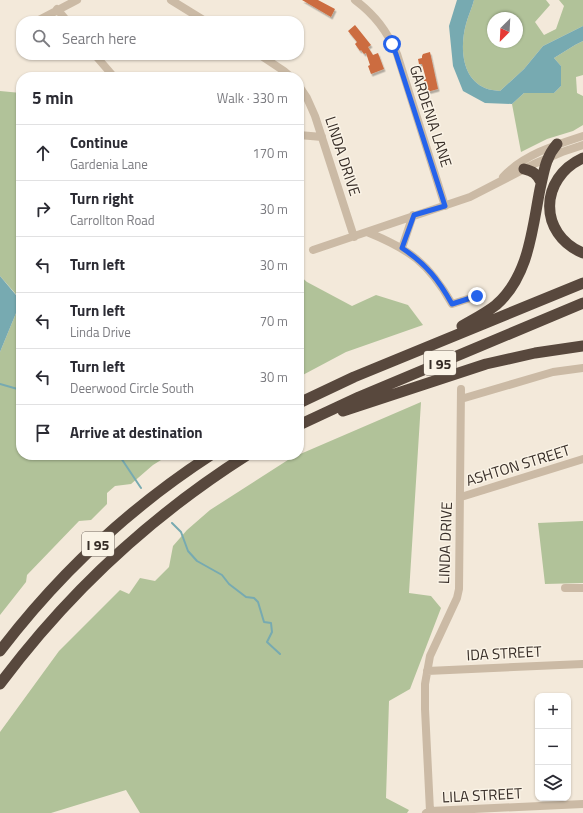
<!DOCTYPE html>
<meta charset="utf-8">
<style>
body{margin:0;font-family:"Titillium Web",sans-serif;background:#f2f2f3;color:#2b2b33}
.controls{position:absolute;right:12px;bottom:12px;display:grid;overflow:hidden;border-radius:8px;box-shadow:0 1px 3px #0004}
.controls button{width:36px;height:36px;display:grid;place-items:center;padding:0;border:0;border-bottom:1px solid #e1e1e2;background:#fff;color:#2b2b33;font:20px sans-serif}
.compass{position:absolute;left:487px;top:12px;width:36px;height:36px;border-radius:50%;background:#fff;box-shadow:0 1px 3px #0004;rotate:204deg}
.stop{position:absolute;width:12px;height:12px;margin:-9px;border:3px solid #2563eb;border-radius:50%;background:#fff}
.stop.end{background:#2563eb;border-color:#fff;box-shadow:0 1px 4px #0008}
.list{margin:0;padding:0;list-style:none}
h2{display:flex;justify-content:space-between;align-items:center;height:52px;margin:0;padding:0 16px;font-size:17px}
h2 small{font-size:13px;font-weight:400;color:#7c7c81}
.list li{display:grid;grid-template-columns:26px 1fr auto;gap:12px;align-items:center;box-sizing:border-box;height:56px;padding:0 16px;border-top:1px solid #e1e1e2}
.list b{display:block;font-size:15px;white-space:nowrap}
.list p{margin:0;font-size:13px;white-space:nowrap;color:#7c7c81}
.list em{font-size:13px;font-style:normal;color:#7c7c81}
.icon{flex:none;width:22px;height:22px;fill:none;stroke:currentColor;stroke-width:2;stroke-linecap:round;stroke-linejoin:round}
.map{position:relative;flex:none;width:583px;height:813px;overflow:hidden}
.search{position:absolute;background:#fff;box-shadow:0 1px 3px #0004;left:16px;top:16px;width:288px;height:44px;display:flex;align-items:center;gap:10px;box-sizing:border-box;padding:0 14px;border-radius:16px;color:#7c7c81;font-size:15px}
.panel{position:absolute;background:#fff;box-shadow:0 1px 3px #0004;left:16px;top:72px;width:288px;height:388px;border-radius:16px}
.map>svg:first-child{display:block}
.green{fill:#b1c299;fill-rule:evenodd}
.water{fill:#77aab1}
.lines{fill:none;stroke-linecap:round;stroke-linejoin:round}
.stream{stroke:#77aab1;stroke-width:2}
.building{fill:#cc6c3f;filter:url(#shadow)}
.minor{stroke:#cbbaa5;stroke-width:8}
.highway{stroke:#58483d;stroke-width:11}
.route{stroke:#2563eb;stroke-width:5}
.labels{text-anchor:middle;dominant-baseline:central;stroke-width:3;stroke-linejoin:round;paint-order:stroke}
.shield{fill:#faf3e6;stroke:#726860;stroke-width:1}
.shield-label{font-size:14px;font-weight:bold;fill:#372d27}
.street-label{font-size:15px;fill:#372d27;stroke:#faf3e6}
</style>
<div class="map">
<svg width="583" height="813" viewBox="0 0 583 813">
<defs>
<filter id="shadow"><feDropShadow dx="1.5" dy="2.5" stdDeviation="0" flood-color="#0004"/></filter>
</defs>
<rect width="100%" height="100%" fill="#f3e9da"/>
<!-- green -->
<path class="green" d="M474,0H546L550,5L535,22L544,35L556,29L564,6L559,0H583V26L543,46L524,69L500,91C495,90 489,90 485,88C461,78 460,46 466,24C468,16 472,8 474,0ZM493,18H517V42H493Z
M583,41V75L576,77L577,93L583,96V125L573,131L547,139L521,152L512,104L524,93H554L561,86V66L554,58L575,45Z
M0,91L21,93V300L0,276Z
M299,275L307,282L352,306L376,295L408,305L423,325L346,352L299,377Z
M21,301V455H169L153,465L131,484L115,486L107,493V504L91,520L79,521L27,575L26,582L0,615V352Z
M421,402L409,593L431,596L441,608L410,689L389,701L386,798L409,810L407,813H140L126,790L51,813H0V732L59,651L120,590L129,594L140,578L155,581L169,567L173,546L187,530L210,510L291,458Z
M583,521V583L545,584L538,523Z"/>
<!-- water -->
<path class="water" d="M457,0H474C472,8 468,16 466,24C460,46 461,78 485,88C489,90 495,90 500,91L524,69L543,46L583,26V41L575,45L554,58L561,66V86L554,93H524L512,104L485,103L463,91L453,66L449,26Z
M0,276L21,301L0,352Z"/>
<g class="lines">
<!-- stream -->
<path class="stream" d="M0,384L21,390
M119,455L141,488
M172,523L181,532L188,551L197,561L222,575L229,584L246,597L254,598L258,602L264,622L271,623L272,632L267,642L280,654"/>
</g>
<!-- building -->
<path class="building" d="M302,0H318L335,9L331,17Z
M355,25L371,45L368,47L373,55L378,53L384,69L371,74L368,66L370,65L366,53L364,54L361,50L360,51L355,44L357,42L348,31Z
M430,52L438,89L427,92L424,80L426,79L422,64H419L418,59L422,58V56L423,54Z"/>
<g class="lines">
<!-- minor -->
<path class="minor" d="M171,0L205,21
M355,0C375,15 387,31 397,54L445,206
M57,9L67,21
M37,21L77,0
M95,55L114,77
M260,55L284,71L291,77
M299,86L307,98L315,116L354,237
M299,135L322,137
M503,177C523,155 555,145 583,136
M367,232C409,249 429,263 452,304L477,296
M402,248L413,215
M313,250L470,197L534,164L562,152L583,145
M461,399L553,372L583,368
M461,497L583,459
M565,588H583
M427,671L583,664
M430,811L425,709V684L430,656L457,598L459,589L461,389
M426,813L430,811L583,804"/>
<!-- highway -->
<path class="highway" d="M583,158C539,178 538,234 583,253
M524,169C533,171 537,174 541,182
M462,326C474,319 486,313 496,305C529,276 532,230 540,189C544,172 545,158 557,144
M299,403L354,377L583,283
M343,411L486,364L535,353L583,346
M299,425L359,397L583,303
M0,651C58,575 131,507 211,455
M0,684C68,593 151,516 247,455"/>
</g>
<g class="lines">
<!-- route -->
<path class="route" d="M392,44L396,54L445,206L414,215L402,248C426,264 438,279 452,304L477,296"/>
</g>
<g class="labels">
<!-- shield labels -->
<g class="shield">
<rect x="424" y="351" width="32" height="24" rx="3"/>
<rect x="82" y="532" width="32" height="24" rx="3"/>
</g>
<g class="shield-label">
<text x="440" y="363">I 95</text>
<text x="98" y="544">I 95</text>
</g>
<!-- street labels -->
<g class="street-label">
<text transform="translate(431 116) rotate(72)">GARDENIA LANE</text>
<text transform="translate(343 156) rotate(72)">LINDA DRIVE</text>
<text transform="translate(518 465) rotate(-17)">ASHTON STREET</text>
<text transform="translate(445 543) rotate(-88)">LINDA DRIVE</text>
<text transform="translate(504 653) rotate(-3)">IDA STREET</text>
<text transform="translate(482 795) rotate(-3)">LILA STREET</text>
</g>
</g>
</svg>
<div class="controls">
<button>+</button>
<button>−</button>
<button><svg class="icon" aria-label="layers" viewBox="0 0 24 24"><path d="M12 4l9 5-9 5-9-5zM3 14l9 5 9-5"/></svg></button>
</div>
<svg class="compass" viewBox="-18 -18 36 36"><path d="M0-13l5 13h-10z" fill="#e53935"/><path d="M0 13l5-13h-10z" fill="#7c7c81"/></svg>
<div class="stop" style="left:392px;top:44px"></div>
<div class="stop end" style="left:477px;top:296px"></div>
<div class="search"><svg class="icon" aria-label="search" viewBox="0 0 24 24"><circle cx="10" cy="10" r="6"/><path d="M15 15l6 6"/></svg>Search here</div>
<section class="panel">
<h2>5 min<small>Walk · 330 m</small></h2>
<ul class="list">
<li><svg class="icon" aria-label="ahead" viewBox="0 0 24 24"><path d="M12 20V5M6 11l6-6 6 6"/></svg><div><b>Continue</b><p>Gardenia Lane</p></div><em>170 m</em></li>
<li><svg class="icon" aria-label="right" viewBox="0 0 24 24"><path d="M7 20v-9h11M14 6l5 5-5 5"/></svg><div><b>Turn right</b><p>Carrollton Road</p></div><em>30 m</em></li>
<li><svg class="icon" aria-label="left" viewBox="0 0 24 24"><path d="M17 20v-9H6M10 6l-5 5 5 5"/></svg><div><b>Turn left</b></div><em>30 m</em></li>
<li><svg class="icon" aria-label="left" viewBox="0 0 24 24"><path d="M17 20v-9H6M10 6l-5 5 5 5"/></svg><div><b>Turn left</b><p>Linda Drive</p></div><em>70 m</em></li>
<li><svg class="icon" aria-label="left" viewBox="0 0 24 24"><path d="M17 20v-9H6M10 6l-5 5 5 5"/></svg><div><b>Turn left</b><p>Deerwood Circle South</p></div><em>30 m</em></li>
<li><svg class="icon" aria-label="arrive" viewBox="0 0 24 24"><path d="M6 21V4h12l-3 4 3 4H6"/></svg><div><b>Arrive at destination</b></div></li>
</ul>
</section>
</div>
